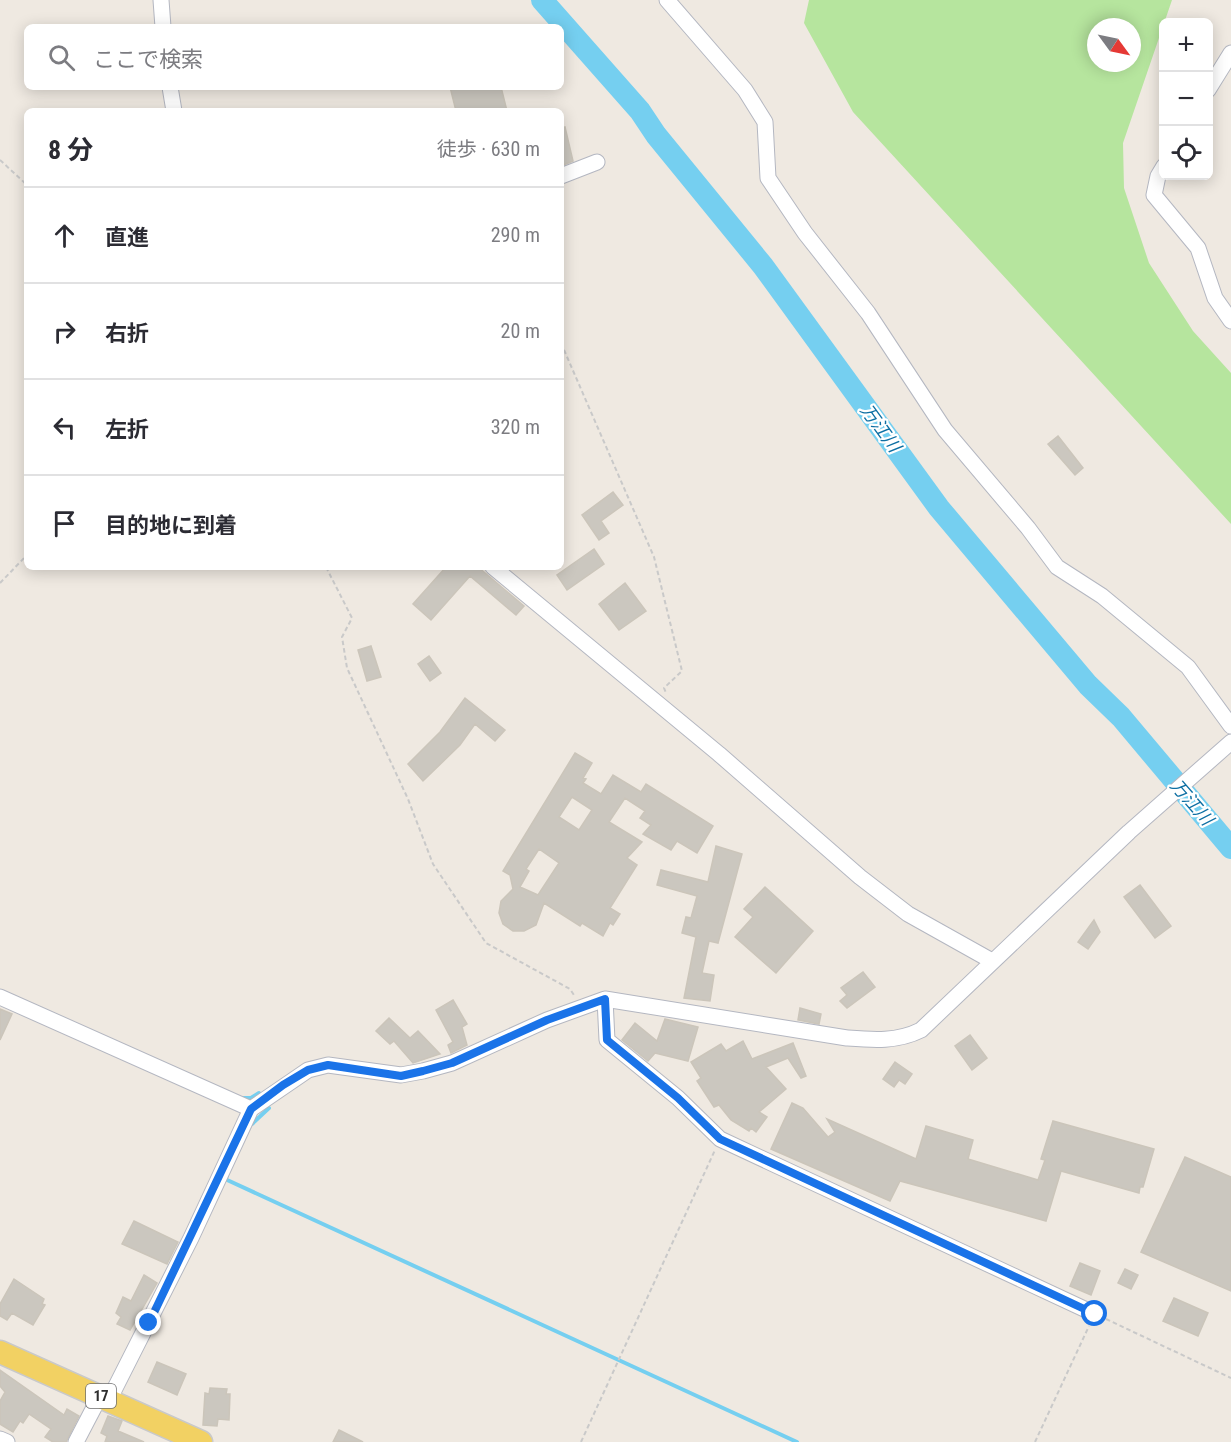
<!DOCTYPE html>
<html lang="ja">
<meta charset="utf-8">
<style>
body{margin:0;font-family:"Roboto Condensed","Noto Sans JP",sans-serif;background:#f2f2f3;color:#2b2b33}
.controls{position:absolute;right:18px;top:18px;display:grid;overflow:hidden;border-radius:9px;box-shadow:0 3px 15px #0003}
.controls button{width:54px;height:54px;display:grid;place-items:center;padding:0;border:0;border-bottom:2px solid #e1e1e2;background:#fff;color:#2b2b33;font:30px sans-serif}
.compass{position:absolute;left:1087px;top:18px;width:54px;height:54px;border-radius:50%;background:#fff;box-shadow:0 3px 15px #0003;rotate:123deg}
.stop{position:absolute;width:18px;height:18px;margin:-14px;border:4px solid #1a73e8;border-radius:50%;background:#fff}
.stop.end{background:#1a73e8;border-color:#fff;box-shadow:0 2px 6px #0008}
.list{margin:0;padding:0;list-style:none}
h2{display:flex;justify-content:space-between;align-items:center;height:78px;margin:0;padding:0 24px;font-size:26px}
h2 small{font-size:20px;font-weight:400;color:#7c7c81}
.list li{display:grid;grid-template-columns:39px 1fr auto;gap:18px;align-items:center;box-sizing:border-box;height:96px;padding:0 24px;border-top:2px solid #e1e1e2}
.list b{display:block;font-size:22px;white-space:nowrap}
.list em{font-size:20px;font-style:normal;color:#7c7c81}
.icon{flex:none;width:33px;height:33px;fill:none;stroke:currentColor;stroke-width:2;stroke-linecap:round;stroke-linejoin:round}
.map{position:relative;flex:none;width:1231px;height:1442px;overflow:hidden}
.search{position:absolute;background:#fff;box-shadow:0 3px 15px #0003;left:24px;top:24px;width:540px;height:66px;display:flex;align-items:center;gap:15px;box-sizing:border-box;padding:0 21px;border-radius:9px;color:#7c7c81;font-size:22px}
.panel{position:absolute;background:#fff;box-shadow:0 3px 15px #0003;left:24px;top:108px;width:540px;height:462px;border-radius:9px}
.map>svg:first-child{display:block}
.green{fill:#b6e59e;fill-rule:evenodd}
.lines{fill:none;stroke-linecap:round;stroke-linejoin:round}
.stream{stroke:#75cff0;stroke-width:4}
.river{stroke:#75cff0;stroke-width:22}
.building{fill:#cbc7bf;stroke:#cbc5ba;stroke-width:1.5;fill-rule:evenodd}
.minor-casing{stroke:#b4b7c1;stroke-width:17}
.primary-casing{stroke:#c9c9c9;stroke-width:25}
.path{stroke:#c9c9c9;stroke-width:2;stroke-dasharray:4.5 3;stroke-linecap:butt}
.minor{stroke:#fff;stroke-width:15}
.primary{stroke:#f2d163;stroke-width:22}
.route{stroke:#1a73e8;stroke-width:8}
.labels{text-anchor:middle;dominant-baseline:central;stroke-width:4.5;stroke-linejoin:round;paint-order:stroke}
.shield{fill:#fff;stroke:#6d6d6d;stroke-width:1.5}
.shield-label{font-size:15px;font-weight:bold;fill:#2e2e2e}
.water-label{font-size:18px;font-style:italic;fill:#0d6fa3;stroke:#fff}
</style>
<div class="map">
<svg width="1231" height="1442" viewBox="0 0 1231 1442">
<rect width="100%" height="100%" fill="#efe9e1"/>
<!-- green -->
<path class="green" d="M809,0H1172L1123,143L1124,188L1149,263L1193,331L1231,373V524L853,112L804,23ZM1096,27H1132V63H1096Z"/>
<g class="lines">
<!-- stream -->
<path class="stream" d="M243,1098H251L259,1093
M252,1124L269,1108
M227,1176L225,1179L797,1442"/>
<!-- river -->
<path class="river" d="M542,0L640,111L656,135L763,266L939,508L1088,685L1121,717L1231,848"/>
</g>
<!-- building -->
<path class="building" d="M450,87H501L507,111H456Z
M565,127L573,161L561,166V128Z
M1058,436L1083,468L1075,475L1048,444Z
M613,492L623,505L601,521L609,533L599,540L582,515Z
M594,549L604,564L567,590L557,575Z
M446,567H478L524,606L516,615L470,576L431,620L413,604Z
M625,583L646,611L619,630L599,604Z
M371,646L381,677L367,681L358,650Z
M429,656L441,673L430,681L418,664Z
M465,698L505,730L495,741L475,724L460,745L423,781L408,764L440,732Z
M575,753L592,763L583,778L586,779L583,783L601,794L613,775L641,792L646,784L713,826L697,853L677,841L671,850L643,834L651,825L640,818L645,811L625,798L609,822L642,842L627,858L637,865L610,908L620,914L613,925L610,923L603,936L582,923L580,926L544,903L536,925L524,931H513L503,924L499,913L501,901L513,889L510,875L503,871ZM572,797L592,810L579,830L559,817ZM539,849L559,863L538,895L520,887L529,871L526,869Z
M716,846L742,854L718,943L709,941L702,973L714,975L710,1001L684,998L696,937L682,933L686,917L691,918L697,896L657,885L661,870L708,882Z
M1140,885L1171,926L1155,938L1124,897Z
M765,887L813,931L776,973L735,937L753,917L744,909Z
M1094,920L1100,932L1088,949L1078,942Z
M863,972L875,987L847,1008L840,1001L847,995L841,988Z
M453,1000L467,1024L462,1027L467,1045L451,1053L448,1045L453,1042L436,1010Z
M800,1008L821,1014L819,1024L798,1020Z
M0,1009L12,1014L0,1040Z
M389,1018L410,1038L418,1031L440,1054L413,1063L394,1041L390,1044L376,1031Z
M665,1019L698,1027L688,1061L655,1053L648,1061L622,1040L635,1023L657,1041Z
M970,1035L987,1058L972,1070L955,1046Z
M743,1041L752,1059L793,1043L806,1076L801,1078L788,1058L766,1067L786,1089L759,1112L767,1117L756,1132L751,1128L749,1131L731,1120L719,1105L714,1107L697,1081L701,1078L691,1062L721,1044L726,1051Z
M895,1062L912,1074L905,1084L899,1080L894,1087L883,1079Z
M792,1103L803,1108L828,1137L835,1132L827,1119L916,1159L926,1126L973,1140L968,1159L1038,1180L1045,1160L1041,1159L1053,1121L1154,1149L1143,1187H1140L1139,1193L1061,1171L1046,1221L900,1181L890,1201L771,1149Z
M1185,1157L1231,1177V1291L1141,1252Z
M134,1221L178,1242L167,1264L122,1244Z
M1080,1263L1100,1271L1091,1295L1070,1286Z
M1125,1269L1138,1275L1131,1289L1118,1283Z
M144,1275L157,1283L130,1330L117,1324L121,1317L116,1313L123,1297L131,1301Z
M14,1279L44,1299L42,1304L45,1305L33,1325L12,1313L7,1320L0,1316V1304Z
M1174,1298L1208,1313L1198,1336L1163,1321Z
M157,1362L186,1374L177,1395L148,1382Z
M0,1370L64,1415L67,1409L79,1416L66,1442H53L45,1437L51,1429L29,1414L23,1423L20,1421L13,1432L0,1424V1401L5,1392L0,1386Z
M210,1388L227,1389L226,1394H230L229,1420L218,1419L217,1426L203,1425L205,1393L209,1394Z
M108,1416L122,1421L118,1431L144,1442H105L107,1436L101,1433Z
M339,1430L363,1442H333Z"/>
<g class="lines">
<!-- minor casing -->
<g class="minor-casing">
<path id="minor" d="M161,0L163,27
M667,0L745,90L765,122L768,178L805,233L868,313L945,430L1028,528L1057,567L1102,596L1188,667L1231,726
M170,87L174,111
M1208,90L1231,53
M1164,166L1158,176L1154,195L1198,248L1215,298L1231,321
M561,176L597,162
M493,567L719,754L860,877L908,914L992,961
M0,997L251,1109
M605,999L607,1040L678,1098L720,1139L1095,1314
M109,1400L191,1238L251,1109L308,1070L328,1065L401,1075L423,1071L452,1063L547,1020L605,999L847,1038C873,1040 897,1042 921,1030L1129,832L1231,742
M0,1439L7,1442
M76,1442L100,1396"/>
</g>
<!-- primary casing -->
<g class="primary-casing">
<path id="primary" d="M0,1352L201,1442"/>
</g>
<!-- path -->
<path class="path" d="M0,160L27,185
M561,343L654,557L682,671L664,688L666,693
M326,567L352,618L342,637L347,668L408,799L433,864L486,943L570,989L574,995
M0,583L27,555
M1106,1319L1231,1378
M581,1442L715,1150
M1035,1442L1089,1326"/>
<!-- minor -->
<use href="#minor" class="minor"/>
<!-- primary -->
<use href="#primary" class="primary"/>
</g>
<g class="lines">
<!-- route -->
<path class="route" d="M149,1323L251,1109L283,1085L308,1070L328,1065L401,1076L423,1071L452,1063L547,1020L605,999L607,1040L678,1098L720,1139L1095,1314"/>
</g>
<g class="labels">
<!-- shield labels -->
<rect class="shield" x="86" y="1384" width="30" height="24" rx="4.5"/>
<g class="shield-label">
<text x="101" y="1396">17</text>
</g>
<!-- water labels -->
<g class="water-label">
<text transform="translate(881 428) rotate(54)">万江川</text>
<text transform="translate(1192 802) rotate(49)">万江川</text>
</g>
</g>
</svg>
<div class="controls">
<button>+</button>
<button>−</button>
<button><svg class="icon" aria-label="locate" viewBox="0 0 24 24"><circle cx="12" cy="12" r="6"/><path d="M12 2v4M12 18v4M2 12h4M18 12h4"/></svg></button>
</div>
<svg class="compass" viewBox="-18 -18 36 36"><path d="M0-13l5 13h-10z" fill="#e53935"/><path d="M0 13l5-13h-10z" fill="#7c7c81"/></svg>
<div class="stop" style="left:1095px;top:1314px"></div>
<div class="stop end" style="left:149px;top:1323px"></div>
<div class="search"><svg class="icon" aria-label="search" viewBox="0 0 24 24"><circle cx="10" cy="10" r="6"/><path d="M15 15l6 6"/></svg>ここで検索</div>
<section class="panel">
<h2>8 分<small>徒歩 · 630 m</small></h2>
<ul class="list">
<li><svg class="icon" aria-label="ahead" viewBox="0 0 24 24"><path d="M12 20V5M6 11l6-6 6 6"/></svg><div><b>直進</b></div><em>290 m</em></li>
<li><svg class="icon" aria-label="right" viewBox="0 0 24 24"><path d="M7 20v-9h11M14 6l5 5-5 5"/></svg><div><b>右折</b></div><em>20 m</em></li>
<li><svg class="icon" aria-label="left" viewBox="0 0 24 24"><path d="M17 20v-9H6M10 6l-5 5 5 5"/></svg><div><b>左折</b></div><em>320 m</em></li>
<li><svg class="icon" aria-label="arrive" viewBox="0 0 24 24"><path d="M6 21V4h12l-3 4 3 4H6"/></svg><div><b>目的地に到着</b></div></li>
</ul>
</section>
</div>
